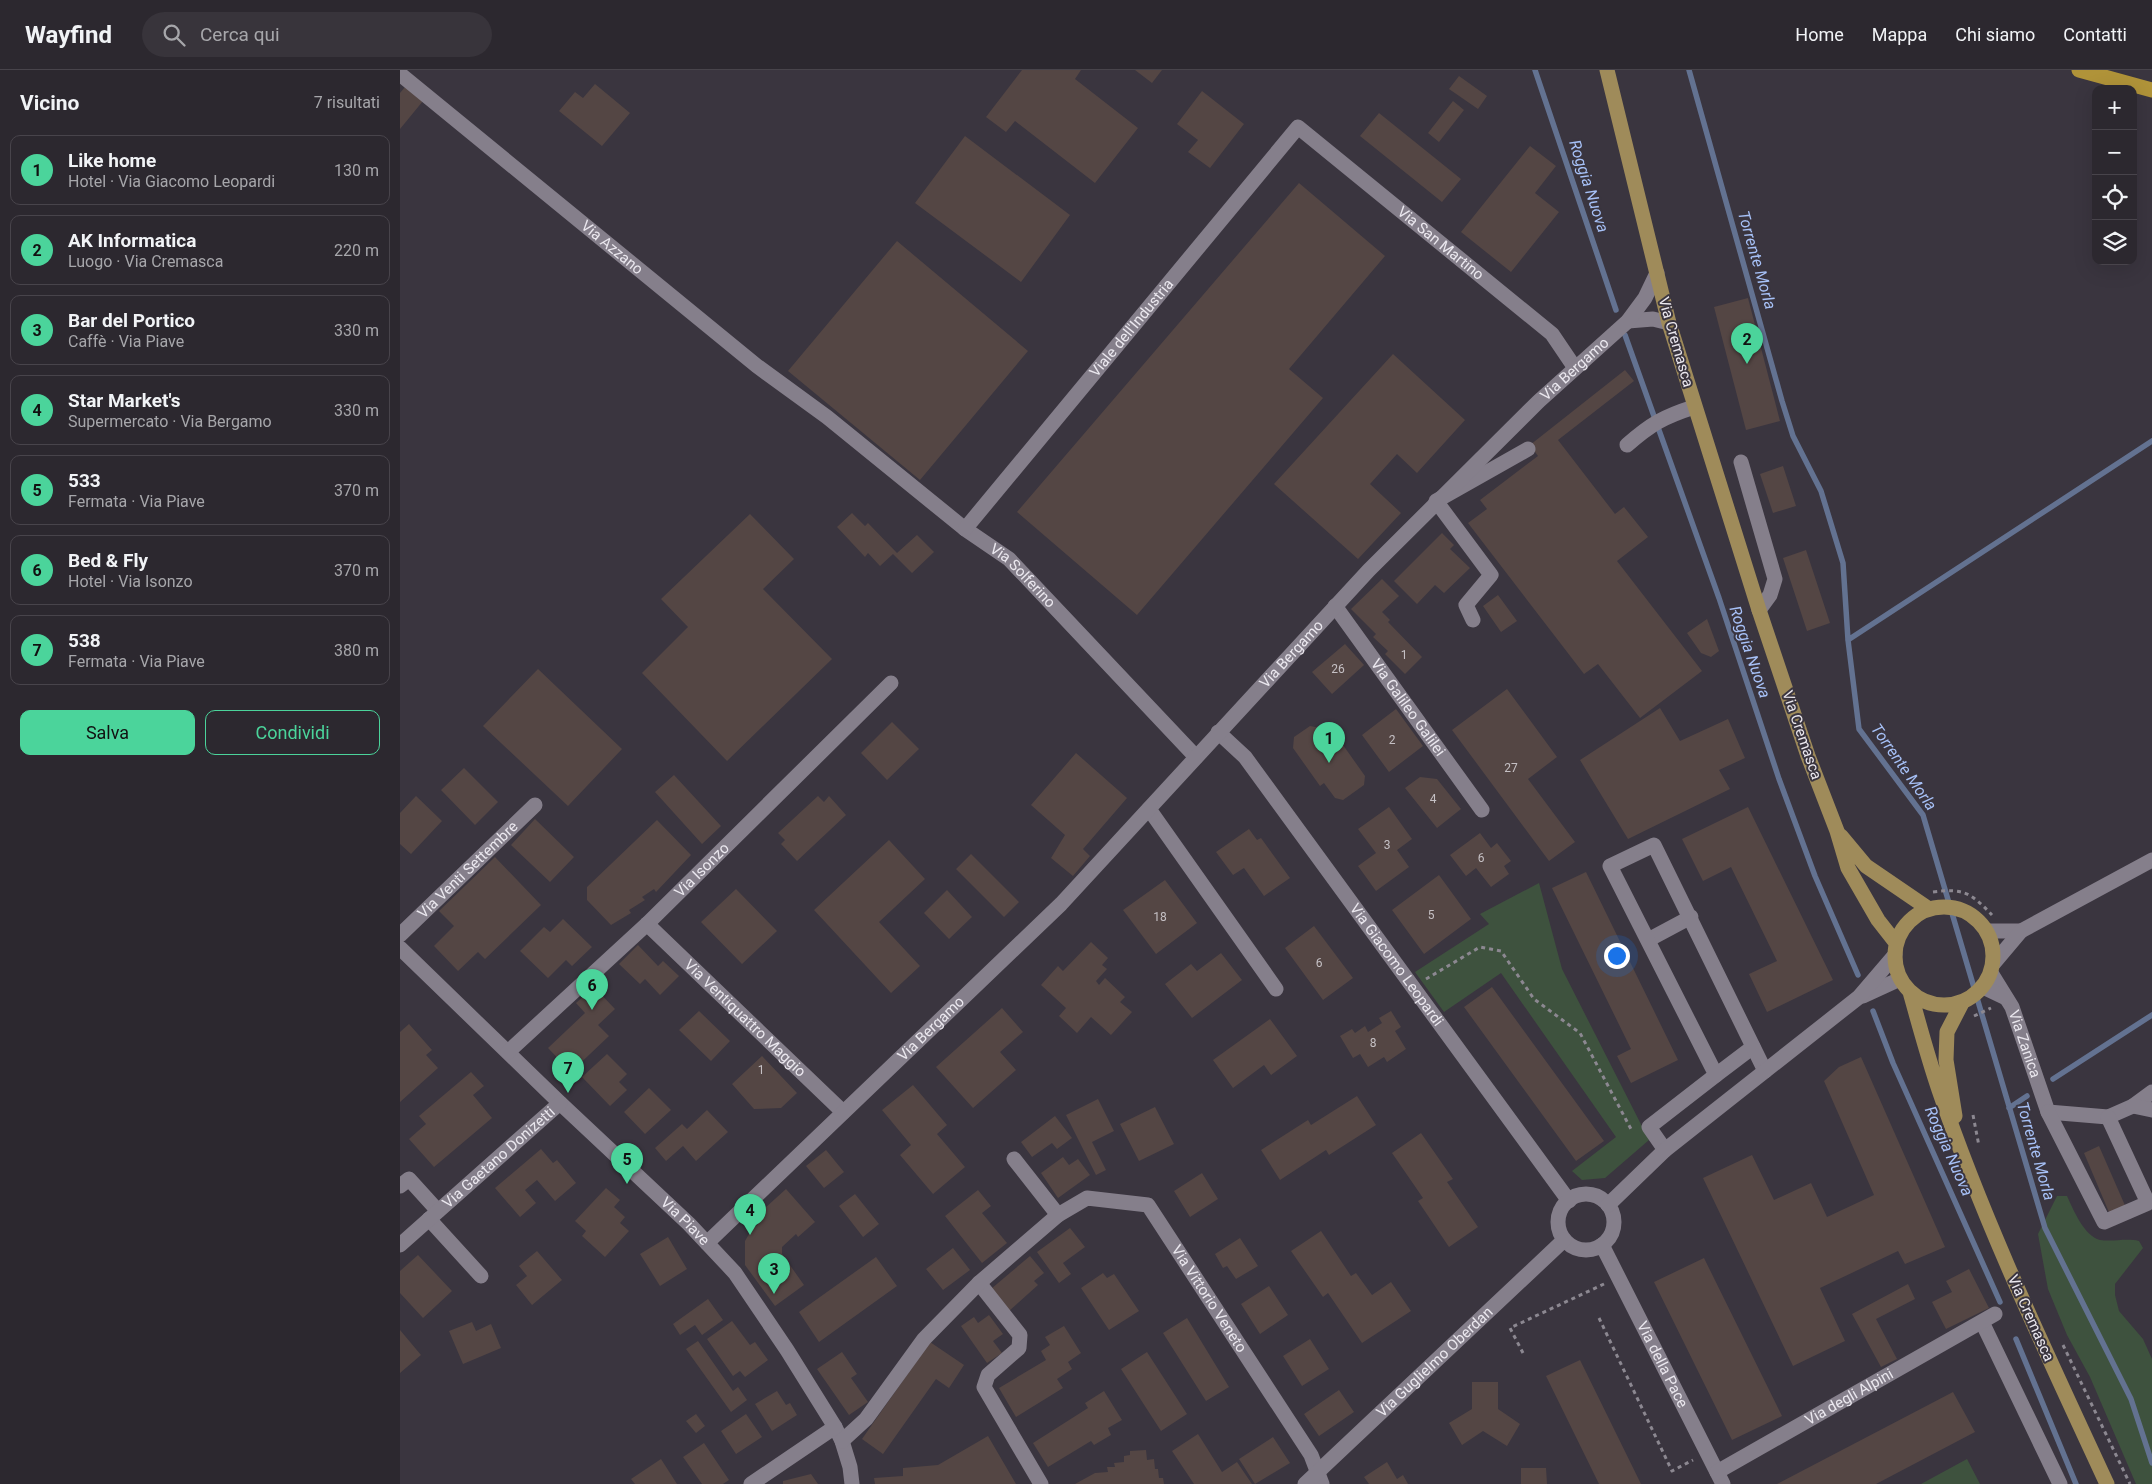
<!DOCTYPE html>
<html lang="it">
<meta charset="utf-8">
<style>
body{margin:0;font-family:Roboto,sans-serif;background:#38343b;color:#f1f3f6}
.controls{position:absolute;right:15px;top:15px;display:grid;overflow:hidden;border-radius:10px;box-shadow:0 5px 20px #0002}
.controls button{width:45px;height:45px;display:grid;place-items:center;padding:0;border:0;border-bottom:1px solid #48444b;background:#2c282f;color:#f1f3f6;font:25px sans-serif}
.you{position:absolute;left:1216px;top:885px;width:18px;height:18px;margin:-12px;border:4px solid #fff;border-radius:50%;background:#1a73e8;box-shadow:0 0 0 8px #1a73e833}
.badge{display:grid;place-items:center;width:32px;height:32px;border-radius:50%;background:#4bd49b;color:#111;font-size:16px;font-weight:700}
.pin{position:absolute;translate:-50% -41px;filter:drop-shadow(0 1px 2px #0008)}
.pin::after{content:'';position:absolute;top:26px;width:18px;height:15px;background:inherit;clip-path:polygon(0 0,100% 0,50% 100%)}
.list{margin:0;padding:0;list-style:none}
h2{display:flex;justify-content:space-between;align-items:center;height:65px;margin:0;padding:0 20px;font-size:21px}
h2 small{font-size:16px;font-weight:400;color:#a6a6aa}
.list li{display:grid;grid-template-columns:32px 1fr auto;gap:15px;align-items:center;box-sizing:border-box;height:70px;margin:0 10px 10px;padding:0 10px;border:1px solid #48444b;border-radius:10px}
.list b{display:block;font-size:19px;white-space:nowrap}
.list p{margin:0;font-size:16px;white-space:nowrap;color:#a6a6aa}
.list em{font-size:16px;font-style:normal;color:#a6a6aa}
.actions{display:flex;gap:10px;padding:15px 20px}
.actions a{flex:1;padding:11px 0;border:1px solid #4bd49b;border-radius:10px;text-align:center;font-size:18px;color:#4bd49b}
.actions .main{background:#4bd49b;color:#111}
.icon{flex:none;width:28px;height:28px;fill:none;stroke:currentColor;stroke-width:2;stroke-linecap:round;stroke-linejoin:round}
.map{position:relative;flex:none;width:1752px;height:1414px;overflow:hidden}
header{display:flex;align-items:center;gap:30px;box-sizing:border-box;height:70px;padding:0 25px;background:#2c282f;border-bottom:1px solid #48444b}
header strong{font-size:24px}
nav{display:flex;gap:28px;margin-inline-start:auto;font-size:18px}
.search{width:350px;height:45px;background:#38343b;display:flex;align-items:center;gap:12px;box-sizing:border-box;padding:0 18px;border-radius:28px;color:#a6a6aa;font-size:19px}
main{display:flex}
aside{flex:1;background:#2c282f}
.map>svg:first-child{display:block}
.green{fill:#3e523e}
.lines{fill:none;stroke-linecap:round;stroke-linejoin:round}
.stream{stroke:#637291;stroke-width:5.5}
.building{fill:#544644}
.path{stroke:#8c8891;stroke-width:3;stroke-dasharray:4 4;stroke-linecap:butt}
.minor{stroke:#857f8b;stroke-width:15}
.major{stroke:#9f8b5a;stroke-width:15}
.highway{stroke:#b09339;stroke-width:15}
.labels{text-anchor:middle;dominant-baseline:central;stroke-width:4;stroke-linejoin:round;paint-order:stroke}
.number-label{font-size:12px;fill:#c5c0c4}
.street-label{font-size:15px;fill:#ebe8ef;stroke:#3a353f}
.water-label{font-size:16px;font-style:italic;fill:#a7c1f7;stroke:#3a353f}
</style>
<header>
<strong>Wayfind</strong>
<div class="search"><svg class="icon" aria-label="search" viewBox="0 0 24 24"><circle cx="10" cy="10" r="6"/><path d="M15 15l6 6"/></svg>Cerca qui</div>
<nav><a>Home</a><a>Mappa</a><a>Chi siamo</a><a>Contatti</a></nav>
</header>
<main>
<aside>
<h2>Vicino<small>7 risultati</small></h2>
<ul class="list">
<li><span class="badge">1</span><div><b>Like home</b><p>Hotel · Via Giacomo Leopardi</p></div><em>130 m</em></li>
<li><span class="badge">2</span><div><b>AK Informatica</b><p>Luogo · Via Cremasca</p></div><em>220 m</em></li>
<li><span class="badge">3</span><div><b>Bar del Portico</b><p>Caffè · Via Piave</p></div><em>330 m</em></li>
<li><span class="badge">4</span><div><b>Star Market's</b><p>Supermercato · Via Bergamo</p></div><em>330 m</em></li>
<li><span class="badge">5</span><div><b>533</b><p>Fermata · Via Piave</p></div><em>370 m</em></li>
<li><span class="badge">6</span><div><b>Bed &amp; Fly</b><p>Hotel · Via Isonzo</p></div><em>370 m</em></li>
<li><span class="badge">7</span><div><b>538</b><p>Fermata · Via Piave</p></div><em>380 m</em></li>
</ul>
<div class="actions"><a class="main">Salva</a><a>Condividi</a></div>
</aside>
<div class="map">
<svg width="1752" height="1414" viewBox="0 0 1752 1414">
<rect width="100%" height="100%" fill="#3a353f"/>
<!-- green -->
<path class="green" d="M1139,813L1162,899L1249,1070L1205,1108L1182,1110L1172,1101L1216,1067L1101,903L1044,942L1015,902L1089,854L1080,844Z
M1657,1126H1667C1673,1139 1684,1166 1700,1170C1713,1172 1726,1168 1739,1171L1743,1178L1715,1214V1225L1719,1241L1743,1269L1752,1289V1414H1736L1690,1307L1667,1265L1648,1219L1638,1164Z
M1567,1389L1580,1414H1521Z"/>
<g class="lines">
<!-- stream -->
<path class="stream" d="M1135,0L1216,240
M1289,0L1382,331L1393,366L1421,421L1443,493L1448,570L1459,659L1523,745L1645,1158L1731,1329L1752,1393
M1225,265L1319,528L1379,709L1415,806L1458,905
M1448,570L1752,371
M1473,941L1493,993L1600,1232
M1653,1009L1752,945
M1609,1038L1627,1026
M1616,1269L1676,1414"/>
</g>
<!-- building -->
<path class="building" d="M622,0H681L675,9L738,58L695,113L615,51L606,62L586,47Z
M735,0H762L752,13Z
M1059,6L1087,26L1078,39L1049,19Z
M195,14L230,43L202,76L159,41L175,22L183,28Z
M5,17L23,31L0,59V23Z
M802,21L844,54L810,98L788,82L798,70L777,54Z
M1053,31L1064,40L1039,72L1028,63Z
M979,43L1061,109L1042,132L960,66Z
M565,66L670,145L621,212L515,133Z
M1130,76L1156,96L1135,123L1159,142L1111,202L1061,162Z
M899,113L985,186L889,299L923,328L737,545L617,442Z
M497,171L628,281L520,410L388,301Z
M1348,228L1380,351L1346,360L1314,237Z
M993,284L1065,350L1017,403L997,384L970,414L1001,443L958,489L874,414Z
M1225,300L1234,311L1158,370L1215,444L1224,437L1248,467L1217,491L1302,601L1240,648L1198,594L1184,604L1068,453L1087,439L1080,430L1138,386L1130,375Z
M1383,396L1396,436L1373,443L1360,404Z
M452,443L465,456L468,453L497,483L517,465L534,482L512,503L493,484L480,496L468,483L465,487L437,457Z
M350,444L394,489L363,519L432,589L327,691L242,603L288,557L261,529Z
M1042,463L1054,475L1050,479L1070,498L1044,523L1035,515L1017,534L994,511Z
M1406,480L1430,553L1407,561L1383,488Z
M982,509L999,526L982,542L990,550L988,552L1022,587L1005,604L985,584L988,581L973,567L976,564L951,539Z
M1098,525L1117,551L1101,562L1083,536Z
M1307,549L1319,581L1311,587L1301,583L1287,563Z
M945,574L964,595L932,624L912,602Z
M138,599L222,679L168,736L83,656Z
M1107,619L1157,687L1128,709L1175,772L1149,791L1052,660Z
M1260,638L1280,671L1328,649L1345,688L1319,700L1330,719L1228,769L1180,690Z
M996,639L1023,676L989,702L962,665Z
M492,652L519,679L487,710L461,683Z
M910,656L921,658L937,679L943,675L965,706L964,715L943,730L935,728L924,713L920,716L893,678L894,667Z
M676,683L727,728L683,779L690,786L673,806L651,788L665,765L631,735Z
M64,698L98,732L75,755L41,720Z
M274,705L321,756L302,774L255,722Z
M1020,707L1037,709L1061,739L1037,758L1005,718Z
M16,726L42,751L11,784L0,774V743Z
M418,726L424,732L429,726L446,745L397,791L381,774L385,770L378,763Z
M989,737L1012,769L997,780L1009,797L976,821L958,796L976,783L958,759Z
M1348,737L1433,910L1367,942L1349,904L1377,891L1331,797L1303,811L1282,769Z
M135,749L174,787L150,812L111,775Z
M257,750L291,785L256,822L254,819L242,827L245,830L229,840L231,843L211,855L187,830V817Z
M849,759L857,770L861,768L890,808L864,826L844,798L833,805L816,782Z
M1080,763L1091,778L1097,773L1111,791L1104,796L1109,804L1091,817L1076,798L1066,806L1050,785Z
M489,770L525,809L479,852L520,896L491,923L414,840Z
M571,784L619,832L604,847L556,799Z
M95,787L141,835L85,889L78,882L58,901L34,876L54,856L39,841Z
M1186,802L1278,990L1231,1013L1217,986L1231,979L1152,818Z
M1039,805L1071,849L1024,884L992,840Z
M765,810L797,853L756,884L723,840Z
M336,819L377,861L342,894L301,852Z
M547,820L572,847L549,869L524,843Z
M163,849L192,877L172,896L166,890L148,908L120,881L144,857L150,862Z
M914,856L953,908L923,930L885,878Z
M691,872L708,888L702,895L707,899L696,911L699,915L705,908L725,927L720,932L732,942L711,965L691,947L677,963L659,946L666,938L641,915L658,896L663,901Z
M238,875L258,896L263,891L279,906L260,925L245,909L240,914L219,894Z
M821,883L842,910L792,948L765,914L791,894L797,901Z
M194,917L215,939L198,955L209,966L171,1002L148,978L185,943L176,933Z
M1092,917L1204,1071L1176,1091L1064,937Z
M602,938L623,962L600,982L616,1000L573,1038L536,997Z
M299,941L330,971L311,991L279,960Z
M991,941L1001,957L995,961L1006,979L987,992L984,987L968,997L960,984L953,988L940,966L952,959L955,963L965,956L968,962L982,953L979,948Z
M870,949L897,986L871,1005L864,995L833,1018L813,990Z
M9,954L32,980L26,985L38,998L0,1032V962Z
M207,984L227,1004L219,1012L227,1020L210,1036L182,1007Z
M362,986L397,1023L381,1038L354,1039L332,1014Z
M1461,987L1545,1177L1505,1194L1498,1181L1420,1218L1445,1271L1393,1296L1303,1108L1352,1085L1374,1130L1411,1113L1427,1147L1474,1125L1424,1011L1439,997Z
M71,1002L84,1016L73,1025L92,1048L34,1097L9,1069L26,1054L19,1046Z
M513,1015L547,1055L537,1064L565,1097L533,1124L500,1085L511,1075L482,1040Z
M249,1018L271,1040L245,1064L224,1042Z
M957,1026L976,1055L929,1085L926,1080L880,1110L861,1080L908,1050L911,1055Z
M698,1029L714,1061L692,1072L706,1100L696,1105L666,1045Z
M755,1037L774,1074L739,1091L720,1054Z
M307,1040L328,1062L296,1091L283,1076L266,1091L255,1078L282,1054L287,1059Z
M655,1046L672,1068L657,1079L652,1073L632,1087L621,1072Z
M1021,1063L1053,1109L1047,1112L1078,1157L1049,1177L1018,1131L1023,1128L992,1083Z
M1699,1076L1727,1140L1711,1147L1684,1083Z
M141,1079L153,1093L157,1090L176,1113L155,1131L137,1110L125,1120L136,1133L120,1147L95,1118Z
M426,1080L444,1102L424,1118L406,1096Z
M663,1087L669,1095L678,1089L690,1105L658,1128L641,1103Z
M802,1103L818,1129L790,1147L774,1121Z
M206,1118L220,1130L214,1137L225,1147L220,1153L229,1161L205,1187L182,1166L186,1161L175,1151Z
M386,1119L415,1152L398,1167L396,1164L382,1177V1184L404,1215L375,1236L345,1195V1171L352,1159L358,1154L353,1149Z
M578,1120L591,1136L582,1143L607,1173L582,1193L545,1146Z
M455,1124L479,1154L463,1167L439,1136Z
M670,1158L685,1177L663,1193L671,1204L659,1213L637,1182Z
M921,1161L951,1206L956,1203L972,1225L991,1212L1011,1241L962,1273L928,1223L923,1227L891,1181Z
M268,1167L287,1199L260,1216L240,1184Z
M840,1168L858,1196L836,1209L827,1196L823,1198L815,1184Z
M553,1178L570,1200L543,1220L526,1199Z
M137,1181L162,1210L132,1235L116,1215L127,1206L119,1196Z
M18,1185L52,1221L23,1248L0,1223V1201Z
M630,1186L644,1203L634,1211L638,1215L609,1241L591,1219Z
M476,1187L497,1216L419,1272L399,1242Z
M1304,1188L1382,1346L1332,1370L1254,1212Z
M1569,1199L1589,1238L1546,1259L1532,1232L1552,1222L1546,1211Z
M703,1203L707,1208L714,1204L739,1241L709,1260L681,1218Z
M1508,1214L1515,1229L1476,1249L1497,1289L1481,1297L1452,1244Z
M869,1216L888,1245L860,1264L841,1234Z
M308,1229L323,1250L302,1265L295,1255L280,1265L273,1254Z
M589,1245L603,1264L593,1271L602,1283L587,1293L561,1256L574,1247L578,1253Z
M787,1248L829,1317L806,1331L763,1263Z
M332,1251L350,1275L355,1272L368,1290L345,1307L340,1301L333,1306L307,1269Z
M72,1252L76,1261L91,1254L101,1278L63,1294L49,1261Z
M664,1256L681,1283L668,1292L672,1299L657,1309L663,1318L616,1347L599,1318L646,1290L641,1281L650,1275L645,1267Z
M0,1260L21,1285L0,1303Z
M910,1269L929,1299L902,1316L883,1286Z
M298,1271L333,1321L338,1317L347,1330L331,1342L286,1279Z
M530,1272L564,1295L549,1318L536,1309L483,1384L462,1369Z
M442,1282L457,1304L451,1308L468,1332L449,1345L417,1299Z
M747,1282L787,1344L761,1361L721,1299Z
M1180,1290L1241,1414H1199L1146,1306Z
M1072,1312H1098V1339L1120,1354L1107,1376L1083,1361L1062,1375L1049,1353L1072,1339Z
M939,1320L954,1342L919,1366L904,1344Z
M377,1321L386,1335L390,1333L397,1345L372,1361L355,1334Z
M704,1321L722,1350L708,1358L711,1365L694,1375L691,1371L648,1397L633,1373L688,1338L685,1333Z
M1553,1322L1575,1362L1476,1414H1377Z
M296,1344L305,1356L296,1363L286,1351Z
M346,1344L362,1367L336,1384L321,1361Z
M798,1364L822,1402L837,1392L852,1414H794L772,1381Z
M588,1366L616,1414H475L474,1408L503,1406V1398L538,1395Z
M873,1367L890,1393L855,1414L839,1389Z
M304,1373L329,1410L323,1414H302L283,1387Z
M746,1380L747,1390L754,1389L755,1399H758L759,1408H763L764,1414H675L695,1403L708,1402L707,1397H715L714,1393L724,1392V1386L730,1385V1381Z
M261,1389L277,1414H235L231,1409Z
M987,1392L997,1409L1003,1405L1008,1414H969L964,1407Z
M1121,1398H1146L1147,1414H1121Z
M411,1404L418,1414H383V1411Z"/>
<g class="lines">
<!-- path -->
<path class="path" d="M1533,822C1564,818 1571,823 1592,845
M1026,909L1080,877L1101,881L1134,929L1180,963L1232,1061
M1574,946L1591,938
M1573,1045L1579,1076
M1199,1248L1272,1401L1293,1390
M1663,1275L1730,1414
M1123,1283L1110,1258L1204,1214"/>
<!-- minor -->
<g class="minor">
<path id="s1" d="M0,4L357,296L427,347L565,459L609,489L796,687"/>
<path d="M1228,251L1253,249L1269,253"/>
<path d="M1227,375C1251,354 1263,347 1294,337"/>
<path d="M1341,392L1375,509L1370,525L1359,540"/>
<path id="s2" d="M565,459L898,57L1152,264L1175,298"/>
<path id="s3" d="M935,536L1082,740"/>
<path d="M1073,550L1066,535L1091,505L1036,431L1128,379"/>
<path id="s4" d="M818,662L845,687L1169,1131"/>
<path d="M749,739L876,919"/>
<path id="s5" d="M247,854L443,1042"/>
<path d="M1588,861H1621"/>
<path id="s6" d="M0,865L135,735"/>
<path d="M1248,870L1291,847"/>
<path id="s7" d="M0,878L160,1033L289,1154L335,1203L387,1280L435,1357L442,1371L450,1397L452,1414"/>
<path d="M1594,893L1621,861L1752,790"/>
<path id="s8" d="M1591,903L1612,937L1648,1042L1708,1047L1733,1036L1752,1022"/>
<path d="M1583,917L1606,928"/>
<path d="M1463,926L1500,909"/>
<path id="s9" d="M108,982L247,854L491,613"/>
<path d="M1316,1005L1353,977"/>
<path d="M1733,1036L1752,1040"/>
<path d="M1648,1042L1704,1152L1748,1133L1708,1047"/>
<path d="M1265,1080L1249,1057L1316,1005L1210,796L1254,775L1365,1001"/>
<path d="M614,1089L658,1145"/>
<path d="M0,1116L9,1109L38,1141"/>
<circle cx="1186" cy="1152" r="28"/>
<path d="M1208,1135L1265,1080L1459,927L1495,885"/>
<path d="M29,1149L81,1206"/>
<path id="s10" d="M307,1173L661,834L969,500L1139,331L1228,251L1245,228L1257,203"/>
<path id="s11" d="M0,1175L160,1033"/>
<path id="s12" d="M1202,1175L1323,1414"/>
<path d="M579,1213L620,1265L619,1278L588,1305L584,1317L641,1414"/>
<path d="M1582,1252L1660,1414"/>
<path id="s13" d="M442,1371L466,1349L524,1269L579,1213L658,1145L687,1128L748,1135L911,1385L922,1414"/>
<path id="s14" d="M1317,1402L1595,1244"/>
<path d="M351,1414L435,1357"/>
<path id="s15" d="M905,1414L1164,1170"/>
</g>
<!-- major -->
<path class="major" d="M1207,0L1269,253L1359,540L1408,686L1437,761L1448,798L1478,850L1496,873
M1441,766L1466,796L1529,839
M1495 886a49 49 0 1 1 98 0a49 49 0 1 1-98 0Z
M1510,922C1519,954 1528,988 1539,1020C1585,1155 1647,1284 1707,1414
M1555,1046L1546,990L1547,962L1562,933"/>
<!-- highway -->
<path class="highway" d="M1679,0L1752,20"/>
</g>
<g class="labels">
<!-- number labels -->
<g class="number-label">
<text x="1004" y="585">1</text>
<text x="938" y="599">26</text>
<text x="992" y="670">2</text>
<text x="1111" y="698">27</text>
<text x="1033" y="729">4</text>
<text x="987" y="775">3</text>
<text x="1081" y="788">6</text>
<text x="1031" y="845">5</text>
<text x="760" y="847">18</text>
<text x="919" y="893">6</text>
<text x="973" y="973">8</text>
<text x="361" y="1000">1</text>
</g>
<!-- street labels -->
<g class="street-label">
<text stroke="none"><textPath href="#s2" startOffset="706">Via San Martino</textPath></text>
<text stroke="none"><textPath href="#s1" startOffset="274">Via Azzano</textPath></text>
<text stroke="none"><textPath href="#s2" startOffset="261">Viale dell'Industria</textPath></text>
<text transform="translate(1276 272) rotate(74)">Via Cremasca</text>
<text stroke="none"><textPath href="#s10" startOffset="1232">Via Bergamo</textPath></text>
<text stroke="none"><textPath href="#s1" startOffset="800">Via Solferino</textPath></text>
<text stroke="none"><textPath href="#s10" startOffset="830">Via Bergamo</textPath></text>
<text stroke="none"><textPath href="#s3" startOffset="125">Via Galileo Galilei</textPath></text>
<text transform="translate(1402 665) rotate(71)">Via Cremasca</text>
<text stroke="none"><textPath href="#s6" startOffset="94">Via Venti Settembre</textPath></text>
<text stroke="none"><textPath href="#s9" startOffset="266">Via Isonzo</textPath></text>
<text stroke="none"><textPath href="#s4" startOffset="294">Via Giacomo Leopardi</textPath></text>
<text stroke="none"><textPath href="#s5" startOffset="136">Via Ventiquattro Maggio</textPath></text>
<text stroke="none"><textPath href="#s10" startOffset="310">Via Bergamo</textPath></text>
<text stroke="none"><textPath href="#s8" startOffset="79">Via Zanica</textPath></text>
<text stroke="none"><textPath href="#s11" startOffset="132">Via Gaetano Donizetti</textPath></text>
<text stroke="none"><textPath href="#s7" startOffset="395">Via Piave</textPath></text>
<text stroke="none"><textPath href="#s13" startOffset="521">Via Vittorio Veneto</textPath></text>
<text transform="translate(1631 1248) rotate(66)">Via Cremasca</text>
<text stroke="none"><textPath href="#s15" startOffset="178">Via Guglielmo Oberdan</textPath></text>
<text stroke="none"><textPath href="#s12" startOffset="134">Via della Pace</textPath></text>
<text stroke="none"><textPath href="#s14" startOffset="152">Via degli Alpini</textPath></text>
</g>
<!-- water labels -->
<g class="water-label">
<text transform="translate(1189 116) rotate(72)">Roggia Nuova</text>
<text transform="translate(1357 190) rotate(74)">Torrente Morla</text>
<text transform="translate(1350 582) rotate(71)">Roggia Nuova</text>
<text transform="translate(1504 697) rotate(55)">Torrente Morla</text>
<text transform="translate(1549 1081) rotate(66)">Roggia Nuova</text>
<text transform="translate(1636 1081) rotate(74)">Torrente Morla</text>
</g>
</g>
</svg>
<div class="controls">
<button>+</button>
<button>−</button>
<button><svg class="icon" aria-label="locate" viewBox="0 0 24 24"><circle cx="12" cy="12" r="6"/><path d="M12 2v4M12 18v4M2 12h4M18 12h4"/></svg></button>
<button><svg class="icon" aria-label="layers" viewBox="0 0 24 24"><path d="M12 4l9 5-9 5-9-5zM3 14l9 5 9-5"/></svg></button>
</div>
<div class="you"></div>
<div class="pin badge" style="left:929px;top:693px">1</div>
<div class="pin badge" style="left:1347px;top:294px">2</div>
<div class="pin badge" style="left:374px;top:1224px">3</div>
<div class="pin badge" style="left:350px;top:1165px">4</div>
<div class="pin badge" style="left:227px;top:1114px">5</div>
<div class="pin badge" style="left:192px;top:940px">6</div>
<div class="pin badge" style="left:168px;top:1023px">7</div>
</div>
</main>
